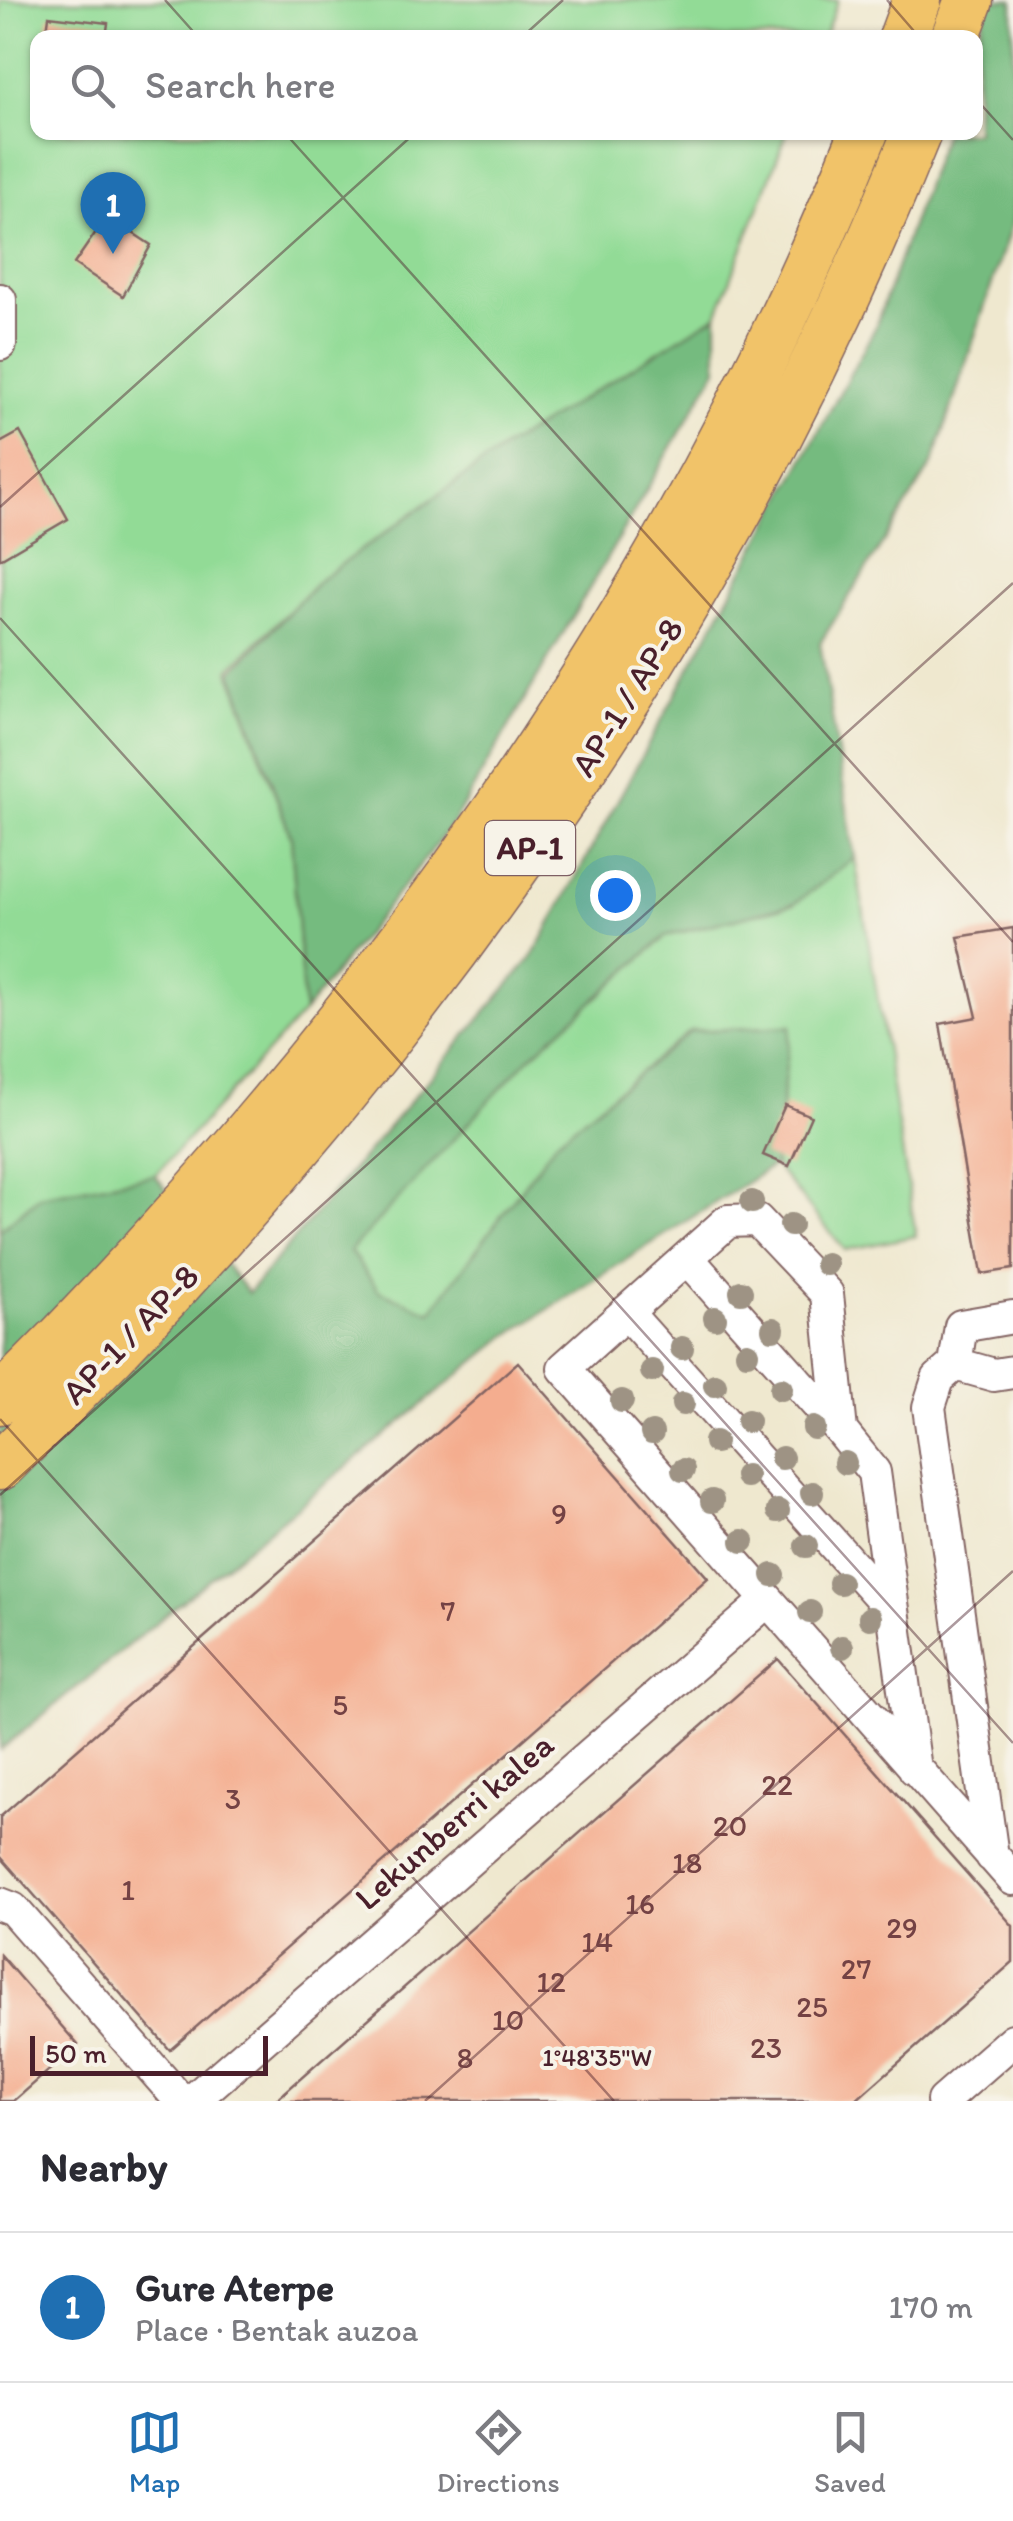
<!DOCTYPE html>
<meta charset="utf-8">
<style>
body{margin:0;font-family:Itim,sans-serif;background:#f2f2f3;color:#2b2b33}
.scale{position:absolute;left:30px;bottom:25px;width:238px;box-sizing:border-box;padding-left:10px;border:5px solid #4a1f2b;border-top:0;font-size:28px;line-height:35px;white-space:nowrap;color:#4a1f2b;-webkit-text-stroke:8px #f7f3e8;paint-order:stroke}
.you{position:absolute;left:615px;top:895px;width:35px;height:35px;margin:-25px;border:8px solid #fff;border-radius:50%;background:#1a73e8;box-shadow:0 0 0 15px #1a73e833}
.badge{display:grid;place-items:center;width:65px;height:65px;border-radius:50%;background:#1f6fb2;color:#fff;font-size:32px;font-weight:700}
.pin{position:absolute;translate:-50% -82px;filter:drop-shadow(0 2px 5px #0008)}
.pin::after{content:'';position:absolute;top:52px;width:35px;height:30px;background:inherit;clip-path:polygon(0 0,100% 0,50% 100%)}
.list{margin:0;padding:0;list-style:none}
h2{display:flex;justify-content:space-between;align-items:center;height:130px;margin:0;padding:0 40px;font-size:42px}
h2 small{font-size:32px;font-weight:400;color:#7c7c81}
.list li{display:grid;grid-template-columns:65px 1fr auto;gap:30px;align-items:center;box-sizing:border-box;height:150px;padding:0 40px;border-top:2px solid #e1e1e2}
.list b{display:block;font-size:38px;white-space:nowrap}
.list p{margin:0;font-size:32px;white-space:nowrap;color:#7c7c81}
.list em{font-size:32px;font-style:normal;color:#7c7c81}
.icon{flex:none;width:55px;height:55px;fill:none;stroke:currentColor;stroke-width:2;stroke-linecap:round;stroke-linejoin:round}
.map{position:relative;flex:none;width:1013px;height:2101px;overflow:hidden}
.search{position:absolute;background:#fff;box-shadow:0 2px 8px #0004;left:30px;right:30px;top:30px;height:110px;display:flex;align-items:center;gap:25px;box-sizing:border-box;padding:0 35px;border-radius:20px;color:#7c7c81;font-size:38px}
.sheet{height:280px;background:#fff}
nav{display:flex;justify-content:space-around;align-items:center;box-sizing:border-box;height:140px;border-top:2px solid #e1e1e2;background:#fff;font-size:28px;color:#7c7c81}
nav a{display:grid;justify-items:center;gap:5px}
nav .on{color:#1f6fb2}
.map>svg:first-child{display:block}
.green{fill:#92db96;stroke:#6e7d60;stroke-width:2.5}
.forest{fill:#75bb7f;stroke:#606d55;stroke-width:2.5}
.building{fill:#f4ad8f}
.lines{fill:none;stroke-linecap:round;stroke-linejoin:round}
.minor-casing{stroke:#846564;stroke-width:36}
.highway-casing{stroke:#846564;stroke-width:51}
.minor{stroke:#fff;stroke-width:32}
.highway{stroke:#f1c369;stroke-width:48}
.tree{fill:#9e9384}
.ticks{fill:none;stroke:#4a1f2b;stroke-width:2.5;stroke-opacity:0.45}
.labels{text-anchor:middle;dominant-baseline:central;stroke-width:8;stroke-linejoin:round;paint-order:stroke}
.number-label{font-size:30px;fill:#744244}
.shield{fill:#f7f3e8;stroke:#7e5f64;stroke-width:2.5}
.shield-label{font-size:32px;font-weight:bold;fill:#4a1f2b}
.street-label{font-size:35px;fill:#4a1f2b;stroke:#f7f3e8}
.ticks-label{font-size:25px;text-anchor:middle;fill:#4a1f2b;stroke:#f7f3e8;stroke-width:8;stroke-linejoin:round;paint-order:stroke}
</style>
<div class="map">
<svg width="1013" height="2101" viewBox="0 0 1013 2101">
<rect width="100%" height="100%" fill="#f7f3e8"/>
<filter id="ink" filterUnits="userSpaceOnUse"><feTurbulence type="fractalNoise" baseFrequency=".01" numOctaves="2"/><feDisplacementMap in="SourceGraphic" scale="20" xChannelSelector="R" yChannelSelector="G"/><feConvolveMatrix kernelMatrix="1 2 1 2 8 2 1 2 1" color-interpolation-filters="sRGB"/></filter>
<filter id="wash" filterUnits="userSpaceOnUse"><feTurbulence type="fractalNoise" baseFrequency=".0048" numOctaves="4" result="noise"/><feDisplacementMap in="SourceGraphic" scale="40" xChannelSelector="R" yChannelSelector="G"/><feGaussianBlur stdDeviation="2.25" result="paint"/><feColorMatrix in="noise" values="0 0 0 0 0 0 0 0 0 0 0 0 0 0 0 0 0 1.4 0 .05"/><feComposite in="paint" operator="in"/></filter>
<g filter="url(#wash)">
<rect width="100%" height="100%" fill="#efe8cf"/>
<!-- green -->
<path class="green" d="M0,0H838L824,38H38V132L787,133L717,315L508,445L321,579L229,670L291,837L304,1012L155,1175L40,1196L0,1230Z
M855,858L916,1236L845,1250L774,1165L790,1026L691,1031L557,1140L431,1313L379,1291L349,1251L529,1058L666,936L794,904Z"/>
<!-- forest -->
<path class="forest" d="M990,0H1013V220L933,463L820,643L855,858L794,904L666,936L529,1058L350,1251L379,1291L431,1312L557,1140L691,1031L791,1026L774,1165L505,1337L0,1750V1230L40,1196L155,1175L248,1293L533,956L875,328L944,133L976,132V42Z
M717,315V369L453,823L304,1012L291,837L232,672L321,579L508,445Z"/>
<g id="blocks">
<!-- building -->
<path class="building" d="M49,16L108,23L106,38H46Z
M107,216L151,245L123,296L74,264Z
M20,432L68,519L0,559V443Z
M1013,928V1269L982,1274L940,1024L977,1017L958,937Z
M785,1105L811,1116L789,1166L763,1155Z
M518,1362L708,1578L170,2050L0,1856V1817Z
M778,1659L1013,1926V1962L855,2101H275Z
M0,1955L78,2045L14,2101H0Z"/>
</g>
</g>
<g filter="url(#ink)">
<use href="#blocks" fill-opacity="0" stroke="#846564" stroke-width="2.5"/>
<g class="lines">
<!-- minor casing -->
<g class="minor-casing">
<path id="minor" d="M0,300V344
M687,1258L841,1431
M626,1312L893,1611
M955,1364L994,1375L1013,1372
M915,1769L874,1472L841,1431L827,1294L757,1220L728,1221L564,1368C713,1539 863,1709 1013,1879
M992,1856L929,1407L938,1379L955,1364L961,1326L1013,1317
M0,1904L13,1909L181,2101
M192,2101L767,1601
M943,2101L1013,2040"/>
</g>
<!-- highway casing -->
<g class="highway-casing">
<path id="highway" d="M903,38L917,0
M955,38L969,0
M0,1400C364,1038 673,612 864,132
M0,1466C390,1088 715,639 917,132"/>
</g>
<!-- minor -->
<use href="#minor" class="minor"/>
<!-- highway -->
<use href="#highway" class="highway"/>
</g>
<!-- trees -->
<g class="tree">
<circle cx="752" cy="1202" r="12"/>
<circle cx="791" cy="1225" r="12"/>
<circle cx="826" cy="1264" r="12"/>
<circle cx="741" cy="1292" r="12"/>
<circle cx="715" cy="1318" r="12"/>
<circle cx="773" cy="1329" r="12"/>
<circle cx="682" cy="1348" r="12"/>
<circle cx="747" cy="1353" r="12"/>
<circle cx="652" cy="1371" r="12"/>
<circle cx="715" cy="1385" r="12"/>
<circle cx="781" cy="1389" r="12"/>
<circle cx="622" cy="1401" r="12"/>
<circle cx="683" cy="1404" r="12"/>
<circle cx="748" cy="1421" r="12"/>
<circle cx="814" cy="1428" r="12"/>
<circle cx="652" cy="1433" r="12"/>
<circle cx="715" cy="1442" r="12"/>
<circle cx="782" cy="1458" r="12"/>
<circle cx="845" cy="1463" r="12"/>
<circle cx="683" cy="1470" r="12"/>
<circle cx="746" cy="1476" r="12"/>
<circle cx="812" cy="1493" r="12"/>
<circle cx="712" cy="1501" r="12"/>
<circle cx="778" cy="1511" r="12"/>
<circle cx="743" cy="1541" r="12"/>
<circle cx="806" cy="1546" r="12"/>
<circle cx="773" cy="1575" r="12"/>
<circle cx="840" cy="1583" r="12"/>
<circle cx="810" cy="1612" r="12"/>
<circle cx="870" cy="1618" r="12"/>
<circle cx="842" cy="1647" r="12"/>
</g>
</g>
<!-- ticks -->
<path class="ticks" d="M165,0L199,38M887,0L920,38M521,38L563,0M976,99L1013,140M284,132L1013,942M0,507L416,132M0,618L1013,1743M0,1419L614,2101M0,1495L1013,583M425,2101L1013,1571"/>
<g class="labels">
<!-- number labels -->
<g class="number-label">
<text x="559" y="1513">9</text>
<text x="448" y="1610">7</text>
<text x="340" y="1704">5</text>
<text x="777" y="1784">22</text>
<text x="233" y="1798">3</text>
<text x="730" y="1825">20</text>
<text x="687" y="1862">18</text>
<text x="128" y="1889">1</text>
<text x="640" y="1903">16</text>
<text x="902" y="1927">29</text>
<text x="597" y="1941">14</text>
<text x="856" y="1968">27</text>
<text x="551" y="1981">12</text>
<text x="812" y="2006">25</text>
<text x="508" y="2019">10</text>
<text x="766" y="2047">23</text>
<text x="465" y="2057">8</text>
</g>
<!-- shield labels -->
<rect class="shield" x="485" y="821" width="90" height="54" rx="8"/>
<g class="shield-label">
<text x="530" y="848">AP-1</text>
</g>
<!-- street labels -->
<g class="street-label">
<text transform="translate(627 697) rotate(-58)">AP-1 / AP-8</text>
<text transform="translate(130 1334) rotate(-46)">AP-1 / AP-8</text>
<text transform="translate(454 1821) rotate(-41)">Lekunberri kalea</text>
</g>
</g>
<g class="ticks-label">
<text x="597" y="2066">1°48'35"W</text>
</g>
</svg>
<div class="scale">50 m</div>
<div class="you"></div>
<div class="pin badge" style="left:113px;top:254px">1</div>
<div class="search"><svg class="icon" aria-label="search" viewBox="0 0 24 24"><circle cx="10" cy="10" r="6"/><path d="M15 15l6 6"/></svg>Search here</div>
</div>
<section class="sheet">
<h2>Nearby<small></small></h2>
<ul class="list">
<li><span class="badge">1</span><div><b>Gure Aterpe</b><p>Place · Bentak auzoa</p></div><em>170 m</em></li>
</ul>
</section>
<nav>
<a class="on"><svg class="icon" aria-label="map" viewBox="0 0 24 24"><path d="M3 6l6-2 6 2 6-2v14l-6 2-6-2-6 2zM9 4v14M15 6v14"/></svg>Map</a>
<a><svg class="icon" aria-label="directions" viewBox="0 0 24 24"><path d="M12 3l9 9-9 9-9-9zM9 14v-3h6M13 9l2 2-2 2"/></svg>Directions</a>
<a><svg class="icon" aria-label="saved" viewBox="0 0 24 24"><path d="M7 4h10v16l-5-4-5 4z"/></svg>Saved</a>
</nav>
